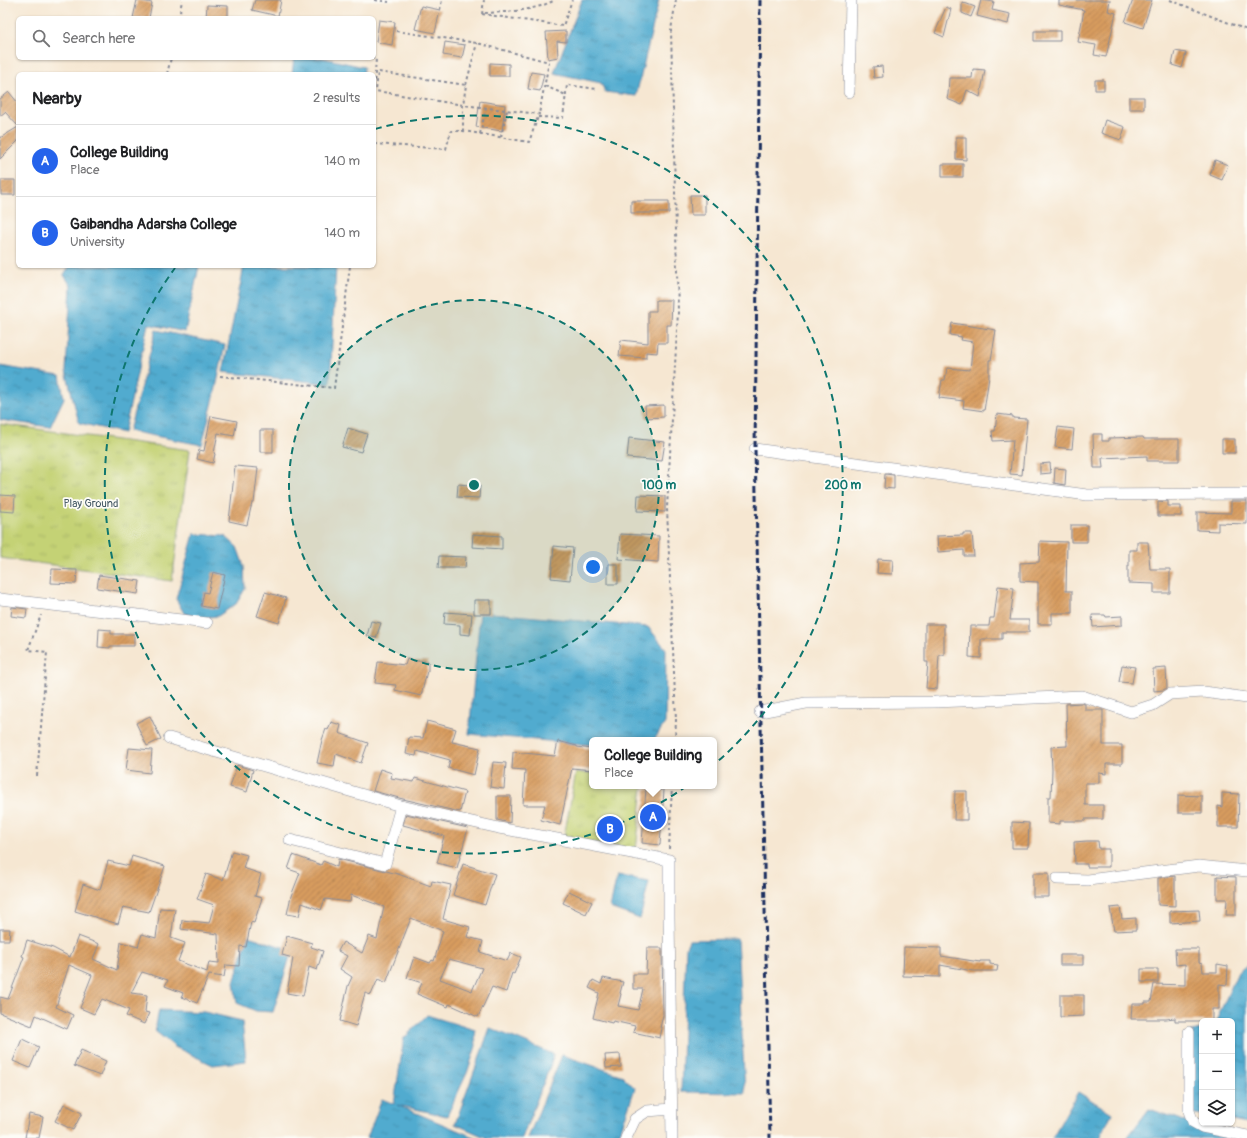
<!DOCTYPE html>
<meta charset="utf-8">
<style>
body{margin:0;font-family:Pangolin,sans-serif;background:#f6f6f6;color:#202124}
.controls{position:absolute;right:12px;bottom:12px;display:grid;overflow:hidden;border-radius:6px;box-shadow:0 1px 3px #0004}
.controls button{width:36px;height:36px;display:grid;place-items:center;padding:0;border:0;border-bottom:1px solid #e0e0e0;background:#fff;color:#202124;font:20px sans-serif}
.you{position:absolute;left:593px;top:567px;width:14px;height:14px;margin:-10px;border:3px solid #fff;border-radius:50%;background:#1a73e8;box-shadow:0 0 0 6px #1a73e833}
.badge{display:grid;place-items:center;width:26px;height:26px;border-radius:50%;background:#2563eb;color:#fff;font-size:13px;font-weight:700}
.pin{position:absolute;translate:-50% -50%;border:2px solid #fff;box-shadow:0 1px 4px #0006}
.popup{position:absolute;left:589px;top:737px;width:128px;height:52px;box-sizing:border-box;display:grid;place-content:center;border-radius:6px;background:#fff;filter:drop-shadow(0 1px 3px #0005);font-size:13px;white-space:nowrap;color:#757577}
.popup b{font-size:15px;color:#202124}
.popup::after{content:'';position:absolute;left:50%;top:100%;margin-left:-8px;border:8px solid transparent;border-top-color:#fff}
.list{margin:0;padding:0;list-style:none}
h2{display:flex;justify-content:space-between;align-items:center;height:52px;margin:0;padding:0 16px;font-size:17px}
h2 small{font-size:13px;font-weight:400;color:#757577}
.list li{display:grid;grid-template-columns:26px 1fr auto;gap:12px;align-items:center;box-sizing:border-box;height:72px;padding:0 16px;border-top:1px solid #e0e0e0}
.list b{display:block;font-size:15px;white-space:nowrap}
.list p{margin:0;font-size:13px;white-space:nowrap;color:#757577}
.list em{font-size:13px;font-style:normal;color:#757577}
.icon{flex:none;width:22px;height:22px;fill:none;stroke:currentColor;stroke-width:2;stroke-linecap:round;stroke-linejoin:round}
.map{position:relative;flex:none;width:1247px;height:1138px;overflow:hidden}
.search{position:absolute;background:#fff;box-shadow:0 1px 3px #0004;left:16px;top:16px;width:360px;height:44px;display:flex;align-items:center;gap:10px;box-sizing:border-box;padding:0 14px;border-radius:6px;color:#757577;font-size:15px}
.panel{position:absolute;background:#fff;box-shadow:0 1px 3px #0004;left:16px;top:72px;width:360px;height:196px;border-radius:6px}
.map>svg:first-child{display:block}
.park{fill:url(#park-tufts);stroke:#70806a}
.water{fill:url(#water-ripples);stroke:#366d96}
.building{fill:url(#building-hatch);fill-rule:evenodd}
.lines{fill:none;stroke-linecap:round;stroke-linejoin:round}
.minor-casing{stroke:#888b98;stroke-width:12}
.path{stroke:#888b98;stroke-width:2;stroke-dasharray:3 3;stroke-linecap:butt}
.minor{stroke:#fff;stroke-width:11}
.rail{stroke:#1b2f5e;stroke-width:3;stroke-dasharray:6 3;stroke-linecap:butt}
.ring{fill:none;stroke:#0f766e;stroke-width:2;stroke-dasharray:7 5}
.labels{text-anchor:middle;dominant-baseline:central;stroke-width:3.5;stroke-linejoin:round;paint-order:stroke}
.park-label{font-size:11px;fill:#455864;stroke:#fdfcf7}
.centre{fill:#0f766e;stroke:#fdfcf7;stroke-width:2}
.ring-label{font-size:12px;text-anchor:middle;font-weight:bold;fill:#0f766e;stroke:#fdfcf7;stroke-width:3.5;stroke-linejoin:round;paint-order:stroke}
</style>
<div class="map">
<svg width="1247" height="1138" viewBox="0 0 1247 1138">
<defs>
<pattern id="park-tufts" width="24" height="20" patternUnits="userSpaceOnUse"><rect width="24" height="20" fill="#c4d275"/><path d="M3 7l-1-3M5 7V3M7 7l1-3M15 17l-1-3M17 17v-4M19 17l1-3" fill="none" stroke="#a8b568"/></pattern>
<pattern id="water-ripples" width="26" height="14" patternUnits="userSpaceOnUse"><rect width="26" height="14" fill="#51abcf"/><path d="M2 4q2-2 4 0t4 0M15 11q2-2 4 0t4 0" fill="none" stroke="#428cab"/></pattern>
<pattern id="building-hatch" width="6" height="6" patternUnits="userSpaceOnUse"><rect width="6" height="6" fill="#d89c5e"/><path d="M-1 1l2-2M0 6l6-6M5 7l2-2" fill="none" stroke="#ae8051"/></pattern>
</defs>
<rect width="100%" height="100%" fill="#fdfcf7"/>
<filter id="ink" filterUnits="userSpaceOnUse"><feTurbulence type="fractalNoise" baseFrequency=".025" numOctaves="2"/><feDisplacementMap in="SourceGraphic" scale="8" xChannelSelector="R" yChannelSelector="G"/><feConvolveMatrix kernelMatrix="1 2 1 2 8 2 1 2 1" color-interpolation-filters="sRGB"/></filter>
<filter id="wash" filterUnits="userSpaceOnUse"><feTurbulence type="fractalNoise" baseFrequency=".012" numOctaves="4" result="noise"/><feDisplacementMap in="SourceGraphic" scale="16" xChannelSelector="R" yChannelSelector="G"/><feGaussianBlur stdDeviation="0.9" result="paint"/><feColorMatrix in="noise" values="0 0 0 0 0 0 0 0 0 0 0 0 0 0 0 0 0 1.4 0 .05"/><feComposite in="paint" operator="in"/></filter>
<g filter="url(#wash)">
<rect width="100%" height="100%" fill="#f6e7d2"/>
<!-- park -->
<path class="park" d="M0,424L190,450L172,581L0,558Z
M576,772L592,774V786H643L636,850L564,837Z"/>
<!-- water -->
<path class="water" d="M582,0H659L636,96L605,92L601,83L554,73Z
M294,58H323L364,67L363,74H292Z
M70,266H199L185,332L148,324L124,433L79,423L66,371L71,286L64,275Z
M244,266H336L330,384L223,372Z
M156,330L225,345L214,397L202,445L129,431Z
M0,366L60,376L64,398L50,427L0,420Z
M194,534L225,536L237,547L244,566L245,589L236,604L218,616L199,618L184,613L176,599Z
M480,612L648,627L666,649L665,723L654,740H592V745L469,734Z
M617,876L649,881L640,919L610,908Z
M248,936L292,950L273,1012L256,1011L237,1003L234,982Z
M737,939L745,1093L681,1092L686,947L689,940Z
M1247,965V1123L1232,1120V1021H1216L1238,972Z
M159,1010L204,1012L242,1021L246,1061L213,1065L175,1047L155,1031Z
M427,1015L475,1030L476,1046L467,1073L447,1116L397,1105L476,1138H367L382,1099L394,1104L404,1038Z
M490,1028L553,1054L552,1061L522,1138H487L455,1124Z
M1202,1029V1115L1190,1113L1192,1031Z
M562,1055L623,1076L635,1088L618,1138H528Z
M1078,1092L1112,1113L1100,1138H1052Z
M1149,1109L1179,1119L1216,1135L1228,1138H1127Z"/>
<g id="blocks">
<!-- building -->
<path class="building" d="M137,0L152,3L149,18H133Z
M255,0H281L278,16L252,10Z
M981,0L994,2L992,10L1010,14L1008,24L977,16Z
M1059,0H1110L1108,11L1116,13L1106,57L1094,55L1096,45L1078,42L1084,10L1059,5Z
M1133,0H1152L1143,28L1125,22Z
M962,2L975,7L971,17L962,13Z
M207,5L228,6V18H206Z
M421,6L440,10L435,33L415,29Z
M946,7L951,9L944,37L935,33Z
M379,20L395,22L392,45L376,42Z
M566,31V42L557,41L558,57L548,59L546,32Z
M1034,31H1060V41H1034Z
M445,42L465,45L462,58L443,55Z
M1175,51L1186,53L1182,68L1172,65Z
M490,63L509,64V76H490Z
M882,66L883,77L874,78L873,67Z
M973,69L985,70L980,97L967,90L962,105L947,99L948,94L949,78H972Z
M531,72L544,74L540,91L528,89Z
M1095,80H1104V90H1095Z
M9,92L18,103V126L5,112L0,116V99Z
M1129,97H1144V109H1129Z
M480,101L505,105L502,131L476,127Z
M1105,120L1125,127L1121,140L1101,133Z
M18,127V141L0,159V138Z
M956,137H966V160L956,159Z
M1215,160L1228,165L1222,180L1210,175Z
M942,164H963V177H942Z
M1,180H15V195H1Z
M690,195H705V215H691Z
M631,201H669V213H631Z
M656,300H672L671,325H667V343H658L657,353L646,352V358L619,356L621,340L648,343V311H656Z
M952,323L996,330L991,360H989V377L984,411L963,408L964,401L939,398L942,380H945L947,368L970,370L973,342L961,340L962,337L950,335Z
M664,405V417L646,418L645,406Z
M997,414L1013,416V418L1027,419L1022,475L1010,474L1013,440L993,441L992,431H995Z
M211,416L237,421L234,436L218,433L214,453L215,454L213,463L197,459L199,450L204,451Z
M1058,427L1074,429L1072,449L1055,447Z
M348,428L367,434L361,452L342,447Z
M260,430H273V452H260Z
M1093,434H1102V441H1109V438L1143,437L1144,439H1179V461H1147V456L1102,458L1103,468H1094Z
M629,438L665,442L662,461L627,458Z
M1222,439H1235V453H1222Z
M1050,463L1051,473L1040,474V464Z
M235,466L258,468L254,503H252L247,525L229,521Z
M1055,468L1066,469L1065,485L1054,483Z
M885,474L894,475V489L884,488Z
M458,484L480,486L479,498L457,497Z
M0,495L15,496L14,512L0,511Z
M638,495L665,496V512L637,511Z
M1168,501V506H1181V516H1158V502Z
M1231,501H1247V524L1218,523V531L1197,530V512L1231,513Z
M1071,525H1087V542H1071Z
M963,533H972L974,556H964V550L938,552L937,536L963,535Z
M473,534L502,536V549L472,547Z
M620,534L659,536L658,562L618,559Z
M1040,541L1067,542L1066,591H1072V613H1052V624H1038V582L1020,581V563L1039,562Z
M1137,542H1148L1150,569H1170V593H1154V584L1128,583V566H1129V550H1137Z
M554,546L573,548L570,580L551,578Z
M439,556L466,557L465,568H438Z
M878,559L893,560L892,574L877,573Z
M608,564H618V584H608Z
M52,569L77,570L76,584L51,583Z
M213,572L225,575L217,609L201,606L204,592L208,593Z
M99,575L140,581L138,594L97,588Z
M998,586L1014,588L1010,620H1029V632H1002V639H981V658L969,657L970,626H989L990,618H994Z
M265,592L286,598L279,623L257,616Z
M474,600H491V614H474Z
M12,607L27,609L26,618L11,616Z
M445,612L472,614L470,635L460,634V625L444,624Z
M1092,615H1105L1106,617L1122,616V625L1093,627Z
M371,621L381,623L376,638L367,636Z
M925,624H944V655H939L937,689L926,688L928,662H925Z
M99,629L111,630V634H134V646H110V648L98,647Z
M407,659L413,661H428V671H427L421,696L395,690L396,685L375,683L378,662L405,665Z
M1122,665L1135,667L1132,683L1119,682Z
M1166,668L1167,688L1163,690L1154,691L1153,669Z
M1081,703L1085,704V710H1103V745H1122V764H1106V774L1099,773V783H1085V805H1103V819H1085V821H1060V824L1048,823V797H1051L1052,770L1051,747L1067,746L1066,704Z
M150,716L161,739L147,746L136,723Z
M427,721L456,729L452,742L480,748L474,775L448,768L450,760L417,751L416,756L406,754L409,737L423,738Z
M331,722L341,725L339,733L368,743L361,763L336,754L334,766L317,763L322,740L326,729L328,730Z
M558,741L577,746V747L592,749V770L572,768L560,825L541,820L545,805H523L525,770L512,769L513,752L555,756Z
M129,748L152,750L150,773L126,770Z
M493,762L506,763L504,789L490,787Z
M237,765L253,770L247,792L230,787Z
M380,769L392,773L391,778L414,782L415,778L465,792L460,812L403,799L373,791Z
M646,789L664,790L660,845L642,843Z
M955,791H967V820H954Z
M1222,793L1239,794L1238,827H1218V806L1222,807Z
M1178,795L1202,796V813H1178Z
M497,796H511L510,823L497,820Z
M406,814L468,828L457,868L437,863L444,836L403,825Z
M1012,822L1029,823L1028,848H1012Z
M1087,841H1098L1099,849H1109V867H1087V864H1075L1074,842Z
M232,851L247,855L243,868L261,874L255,896L262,898L254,923L251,922L246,947L240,946L239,966L226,965L224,977L209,975L197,1003L181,997L183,993L165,986L168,980L142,972L131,993L147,995L145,1012L149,1013L144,1024L126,1016L129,1010L102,999L94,1014L80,1008L86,993H85L92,975L69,965L56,1007L73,1015L67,1029L36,1015L32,1026L0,1013V997L8,999L24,957L22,956L27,940L53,948L70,957L78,936L99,944L93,959L117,970L121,942L138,947L142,934L156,938L160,908L175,909L171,938L185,943L178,961L207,972L209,962L219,963L218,934L181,929L182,920L209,923L214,905L197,899L206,874L223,880Z
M293,855L321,865L323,861L337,867L338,859L398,874L431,886L432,881L451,885L443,919L470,927L467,937L483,941L480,952L507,961L511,953L521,957L514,974L512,973L506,992L492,987L478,1017L449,1004L448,1007L417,994L422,983L407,978L414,957L430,963L432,960L434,961L443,931L411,918L386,983L378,979L371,995L365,993L356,1026L340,1021L348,986L352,977L340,969L347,956L338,951L343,942L362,953L369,936L377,939L384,907L351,895L350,902L325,899L321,910L302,903L299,916L287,914L291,896L300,873L288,869ZM449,959L482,968L472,991L440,979Z
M132,856L165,866L149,912L123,907L118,924L75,911L83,884L100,890L108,861L129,866Z
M463,864L495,874L485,905L453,895Z
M1033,873H1049V897H1033Z
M1175,876V906L1158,905V878Z
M1217,876L1236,877V915H1226L1227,899H1217Z
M569,891L592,902L586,914L563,903Z
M1120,907L1122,919L1136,918V930L1114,931L1110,908Z
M1199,910L1200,921L1170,923V911Z
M0,929H10L9,940H0Z
M287,936L312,943L311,947L323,951L317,970L309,967L303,996L287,993L293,958L282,955Z
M904,947L941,948V956L980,962V961H990V964L998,965L997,971H973L940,965V977L903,976Z
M647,948H662L663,1015L660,1028H662L660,1038L633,1032L635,1026L613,1021L612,1023L593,1018L599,993L589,988L593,980L601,984L603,978L623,982L620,993L621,994L618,1006L638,1010L643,989H633V974H646Z
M1175,949H1199V962L1202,963L1203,972H1217V964L1228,966L1227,985L1219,984V1009H1212V1021H1175V1018L1166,1019H1131L1132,1004H1145V1002H1151L1154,984L1185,985V964L1176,965Z
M1060,955H1083V965H1060Z
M1141,969H1158V982H1141Z
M1060,995H1084V1016L1060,1017Z
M22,1039L39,1047L30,1068L13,1061Z
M81,1050L106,1061L100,1076L74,1066Z
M620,1054L621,1067L606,1068L605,1055Z
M64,1104L82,1113L73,1130L55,1121Z
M29,1114L43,1117L39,1138H25Z"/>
</g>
</g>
<g filter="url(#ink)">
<use href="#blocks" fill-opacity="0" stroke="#888b98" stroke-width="1"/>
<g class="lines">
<!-- minor casing -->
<g class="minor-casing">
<path id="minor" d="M849,92L851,0
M755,449L1087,495L1247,494
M0,599L207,623
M760,712L806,703L935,702L1082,696L1131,712L1153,705L1170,694L1204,692L1247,698
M169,738L401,806L499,828L669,860V917L672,1138
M290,840L385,864L401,806
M1057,879L1088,880L1199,866L1247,871
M1189,1032V1111L1193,1122L1202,1127L1247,1136
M626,1138L635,1119L647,1111L672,1109"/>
</g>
<!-- path -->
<path class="path" d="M375,0L389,2
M1170,0L1247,30
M440,10L442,0
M485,13C509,12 534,11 555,0
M482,14L563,26L572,0
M482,14L484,0
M179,16L187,18
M179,18L182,0
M396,31L477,43L549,62L539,114
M371,58L376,59L374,86
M167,74L171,58
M466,85L477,43
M545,86L566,95
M538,117L563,118L567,85L597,89
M480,134L486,108
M501,137L507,110
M374,144L446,149L451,131H463L529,142L539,114L463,105L376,91L378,72L466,85L463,105V131
M220,376L334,388L350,266
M675,740L676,720L667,508L678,312L671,30L676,0
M37,776L47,652L28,650L41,615
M669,849L672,786"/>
<!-- minor -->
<use href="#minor" class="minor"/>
<!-- rail -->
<path class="rail" d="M760,0L755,449L770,1138"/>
</g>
</g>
<!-- distance rings -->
<circle cx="474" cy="485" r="185" fill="#0f766e" fill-opacity=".12"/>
<g class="ring">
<circle cx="474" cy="485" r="185"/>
<path d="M375 129A369 369 0 1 1 175 268"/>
</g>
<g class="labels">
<!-- park labels -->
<g class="park-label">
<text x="91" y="503">Play Ground</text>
</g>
</g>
<circle cx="474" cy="485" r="6" class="centre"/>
<g class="ring-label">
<text x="659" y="489">100 m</text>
<text x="843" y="489">200 m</text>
</g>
</svg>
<div class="controls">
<button>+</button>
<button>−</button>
<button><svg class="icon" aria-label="layers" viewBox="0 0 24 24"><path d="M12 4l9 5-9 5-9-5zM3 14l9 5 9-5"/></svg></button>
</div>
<div class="you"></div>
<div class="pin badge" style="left:653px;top:817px">A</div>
<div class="popup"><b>College Building</b>Place</div>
<div class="pin badge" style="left:610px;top:829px">B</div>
<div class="search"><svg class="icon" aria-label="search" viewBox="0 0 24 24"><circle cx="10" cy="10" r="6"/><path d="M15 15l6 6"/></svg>Search here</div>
<section class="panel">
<h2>Nearby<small>2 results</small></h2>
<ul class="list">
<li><span class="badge">A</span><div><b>College Building</b><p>Place</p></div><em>140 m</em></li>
<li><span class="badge">B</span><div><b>Gaibandha Adarsha College</b><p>University</p></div><em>140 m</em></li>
</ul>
</section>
</div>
